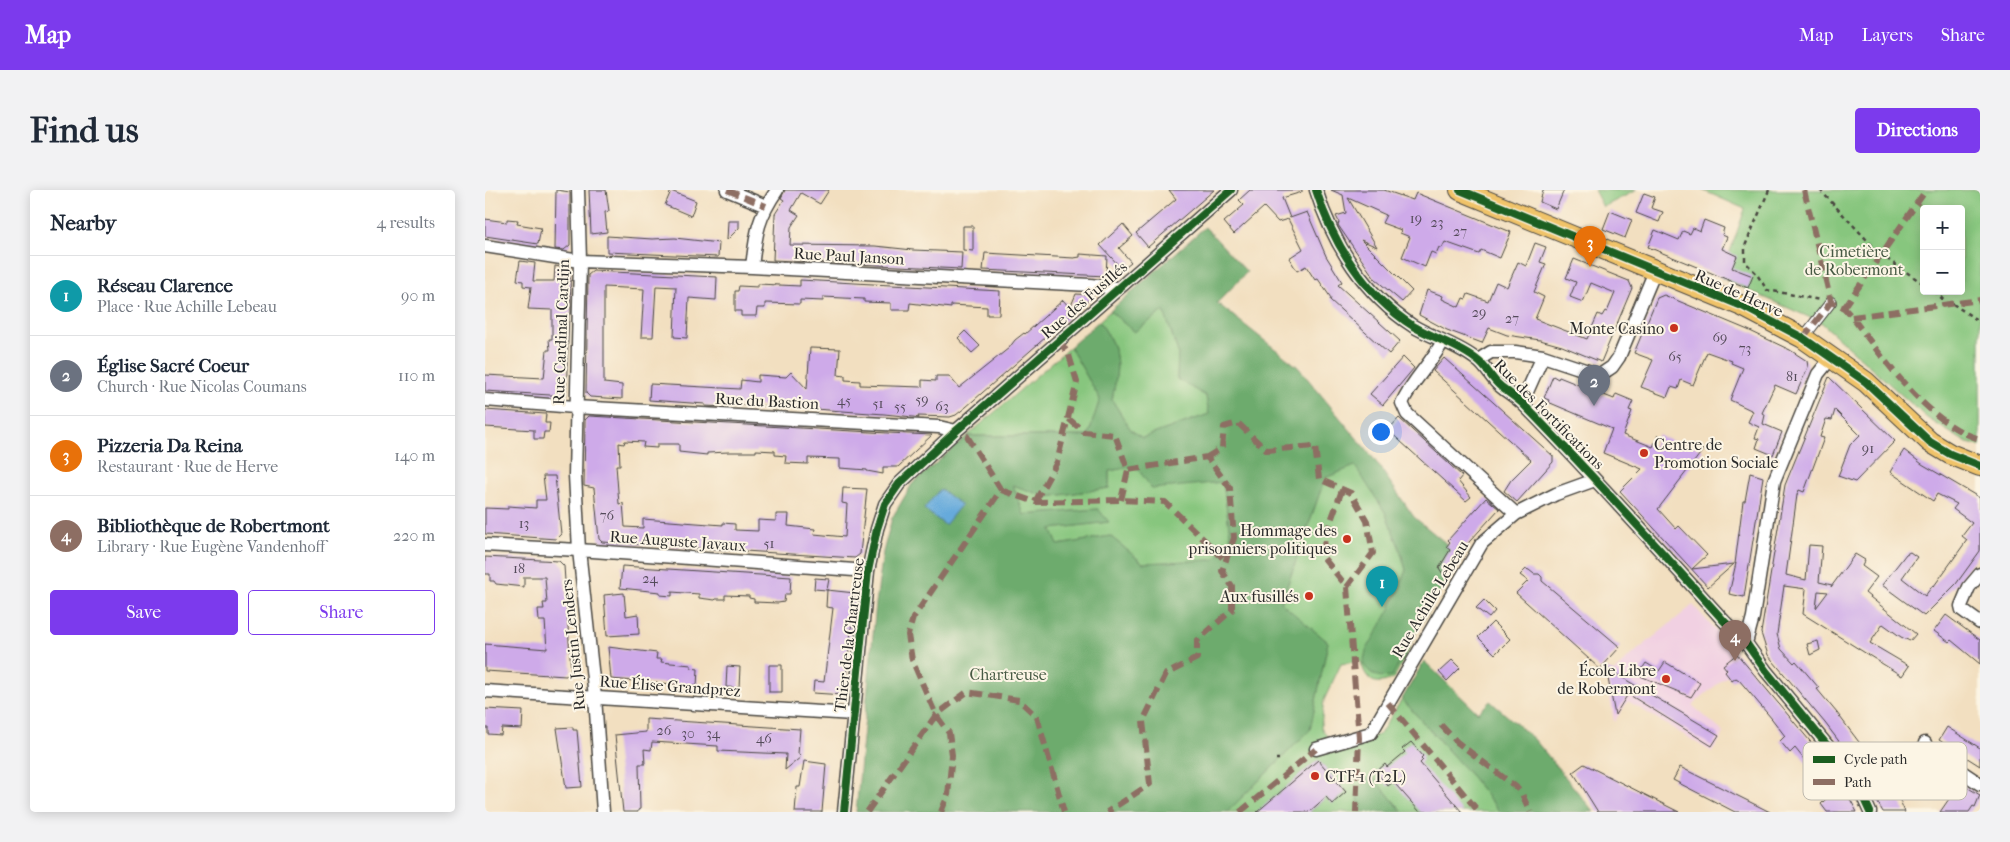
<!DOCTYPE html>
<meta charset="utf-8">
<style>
body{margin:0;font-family:"IM FELL French Canon",serif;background:#f2f2f3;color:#1f2937}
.controls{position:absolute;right:15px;top:15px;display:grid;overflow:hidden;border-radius:5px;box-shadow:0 2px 12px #0003}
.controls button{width:45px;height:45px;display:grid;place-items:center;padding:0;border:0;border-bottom:1px solid #e0e1e3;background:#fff;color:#1f2937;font:25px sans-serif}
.you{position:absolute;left:895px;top:241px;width:18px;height:18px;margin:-12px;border:4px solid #fff;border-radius:50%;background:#1a73e8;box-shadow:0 0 0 8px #1a73e833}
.badge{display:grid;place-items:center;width:32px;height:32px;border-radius:50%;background:#7c3aed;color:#fff;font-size:16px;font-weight:700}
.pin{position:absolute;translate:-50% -41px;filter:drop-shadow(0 1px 2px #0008)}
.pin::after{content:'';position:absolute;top:26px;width:18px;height:15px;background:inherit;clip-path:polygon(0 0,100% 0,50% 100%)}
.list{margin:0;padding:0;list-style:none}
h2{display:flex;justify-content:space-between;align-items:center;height:65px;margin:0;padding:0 20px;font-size:21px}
h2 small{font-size:16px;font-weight:400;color:#747a83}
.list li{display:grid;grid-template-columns:32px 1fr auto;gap:15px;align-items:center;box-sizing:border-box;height:80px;padding:0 20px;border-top:1px solid #e0e1e3}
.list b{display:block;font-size:19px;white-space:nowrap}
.list p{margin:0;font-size:16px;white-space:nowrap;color:#747a83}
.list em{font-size:16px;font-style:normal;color:#747a83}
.actions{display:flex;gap:10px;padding:15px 20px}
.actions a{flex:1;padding:11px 0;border:1px solid #7c3aed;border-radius:5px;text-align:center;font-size:18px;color:#7c3aed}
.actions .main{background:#7c3aed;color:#fff}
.map{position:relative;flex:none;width:1495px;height:622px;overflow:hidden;border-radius:5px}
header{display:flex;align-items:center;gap:30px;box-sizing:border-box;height:70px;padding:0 25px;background:#7c3aed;color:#fff}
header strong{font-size:24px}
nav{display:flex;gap:28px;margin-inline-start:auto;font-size:18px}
.intro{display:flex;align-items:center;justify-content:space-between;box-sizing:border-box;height:120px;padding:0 30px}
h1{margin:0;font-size:35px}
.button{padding:12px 22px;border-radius:5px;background:#7c3aed;color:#fff;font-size:18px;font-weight:700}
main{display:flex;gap:30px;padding:0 30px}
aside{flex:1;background:#fff;border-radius:5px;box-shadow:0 2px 12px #0003}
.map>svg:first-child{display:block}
.built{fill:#f1d0e2}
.green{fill:#87c67e;stroke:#597854;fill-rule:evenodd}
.forest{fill:#6dab6d;stroke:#4c6b4c;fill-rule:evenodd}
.water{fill:#66aadb;stroke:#486a83}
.building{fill:#ceaae9;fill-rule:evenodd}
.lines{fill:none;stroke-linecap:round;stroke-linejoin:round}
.pedestrian-casing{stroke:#494641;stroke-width:12}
.minor-casing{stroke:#494641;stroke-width:15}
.primary-casing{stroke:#494641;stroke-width:22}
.path{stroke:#494641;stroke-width:2.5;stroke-dasharray:4 4;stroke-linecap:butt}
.pedestrian{stroke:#fff;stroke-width:10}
.minor{stroke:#fff;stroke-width:12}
.primary{stroke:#f0c369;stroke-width:20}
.quiet{stroke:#8d6e63;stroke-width:6;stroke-dasharray:12 6;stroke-linecap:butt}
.cycleway-casing{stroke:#fcf5e5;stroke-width:11}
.cycleway{stroke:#1b5e20;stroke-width:8}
.poi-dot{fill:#c8321e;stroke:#fcf5e5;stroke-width:2}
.labels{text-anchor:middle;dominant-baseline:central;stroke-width:4;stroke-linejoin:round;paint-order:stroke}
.number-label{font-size:14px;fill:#544b5a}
.park-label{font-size:16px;fill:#475a44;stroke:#fcf5e5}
.street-label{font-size:16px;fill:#2b2b2b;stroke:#fcf5e5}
.poi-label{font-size:16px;fill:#2b2b2b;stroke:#fcf5e5;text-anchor:end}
.key{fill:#fcf5e5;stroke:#bdb8ad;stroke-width:1}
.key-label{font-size:14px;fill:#2b2b2b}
</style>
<header>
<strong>Map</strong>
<nav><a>Map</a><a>Layers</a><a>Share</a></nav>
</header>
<div class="intro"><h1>Find us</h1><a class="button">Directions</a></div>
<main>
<aside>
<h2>Nearby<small>4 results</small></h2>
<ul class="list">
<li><span class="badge" style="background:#0f9aa8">1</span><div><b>Réseau Clarence</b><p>Place · Rue Achille Lebeau</p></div><em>90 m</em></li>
<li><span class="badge" style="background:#6b7280">2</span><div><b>Église Sacré Coeur</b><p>Church · Rue Nicolas Coumans</p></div><em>110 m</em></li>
<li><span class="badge" style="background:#e8710a">3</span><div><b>Pizzeria Da Reina</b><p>Restaurant · Rue de Herve</p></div><em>140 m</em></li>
<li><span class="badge" style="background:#8d6e63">4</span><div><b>Bibliothèque de Robertmont</b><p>Library · Rue Eugène Vandenhoff</p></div><em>220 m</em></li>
</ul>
<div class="actions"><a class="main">Save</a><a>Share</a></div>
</aside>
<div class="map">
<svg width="1495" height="622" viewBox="0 0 1495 622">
<rect width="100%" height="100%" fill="#fcf5e5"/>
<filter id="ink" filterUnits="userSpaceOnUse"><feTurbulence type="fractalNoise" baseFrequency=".02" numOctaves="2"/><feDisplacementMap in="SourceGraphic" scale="10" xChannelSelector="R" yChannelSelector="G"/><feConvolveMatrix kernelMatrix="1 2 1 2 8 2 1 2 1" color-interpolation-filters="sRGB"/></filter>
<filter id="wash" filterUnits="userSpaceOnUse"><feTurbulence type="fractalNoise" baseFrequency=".0096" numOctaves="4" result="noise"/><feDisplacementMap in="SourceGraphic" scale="20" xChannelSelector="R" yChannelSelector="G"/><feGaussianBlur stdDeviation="1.12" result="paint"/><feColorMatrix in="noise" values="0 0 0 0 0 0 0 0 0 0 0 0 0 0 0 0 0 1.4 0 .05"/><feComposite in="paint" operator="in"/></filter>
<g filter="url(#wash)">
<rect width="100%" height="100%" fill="#f2dfc0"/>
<!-- built -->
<path class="built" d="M1208,415L1259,472L1207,515L1239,543L1227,562L1143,511L1129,532L1122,489L1144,467Z"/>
<!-- green -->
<path class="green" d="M1109,0H1152L1118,17Z
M1217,0H1495V256L1482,253L1442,228L1337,133L1236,88L1260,19ZM1439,19H1476V101H1439Z
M625,121L649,142L679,121L693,162L692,189L721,206L724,224L657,248L646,240L627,210C634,173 636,163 614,131Z
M585,157L615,209L603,246H482Z
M871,275L900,322L915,359L921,380L906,417V486L923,457L925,458L909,488C905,489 901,492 897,492C884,495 878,481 876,471L856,474L839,510L836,537L851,561L895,544L917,509L988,588L1015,622H918L886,585L871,600L876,622H824L841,607L847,614L861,602L833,570L772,622H742L825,540L843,452L796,414L840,288Z
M651,276L668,298L738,292L746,352L729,370L658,373L625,346L573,355L566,339L623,332L613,319L539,325L528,295L562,307L624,298V281Z"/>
<!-- forest -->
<path class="forest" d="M720,37L762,82L732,113L813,177L889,269L929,327L963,355L974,367L907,486C892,488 887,486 878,474L881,461L906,417L921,380L915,359L900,322L870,276L840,288L796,413L843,452L825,540L742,622H371L391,413L398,362L407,328L427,294L482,246H603L615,209L585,157L614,131C636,163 634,173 627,210L646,240L657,248L724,224L721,206L692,189L693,162L679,121L649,142L625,121ZM651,276L667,299L738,292L746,352L729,370L658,373L625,346L573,355L566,339L624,332L613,319L539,325L528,295L562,307L624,298V281Z
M939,471L993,523L1005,511L1050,550L1109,622H1015L988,588L917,509Z
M886,585L918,622H876L871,600Z"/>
<!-- water -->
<path class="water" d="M455,299L476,315L460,335L439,319Z"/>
<g id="blocks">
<!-- building -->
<path class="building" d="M71,0L85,2V55L79,60L70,59Z
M104,0H121L124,21L120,22L122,42L106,44Z
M300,0H344L335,14L316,3L306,20L314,25L306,37L305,55L390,56L428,60L477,62L476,79L288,70L290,24L299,10L296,8Z
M684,0H729L663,57L651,43L691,9Z
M765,0H817V2L797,8L805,28L822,22L841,66L857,92L853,95L915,151L904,164L845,110L846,108L833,89L830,90L821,76L812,81L804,68L818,59L803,29L793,32L779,17L749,44L739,32L759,15L754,10Z
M846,0H899L928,10L931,3L1026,42L1015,68L996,60L994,64L960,52L957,58L954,57L951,64L946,62L940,77L917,67L925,47L915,43L916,40L897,33L901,25L863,8L892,57L876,50L927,101L917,112L890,89L853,35L854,32L851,26L861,23L858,5Z
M1058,0H1079L1071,19L1055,12Z
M186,1L211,11L206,26L180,15Z
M1159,3L1170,7L1166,18L1178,22L1174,32L1151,23Z
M1125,21L1147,30L1140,48L1118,39Z
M0,29L22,32V29L33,30L32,34L56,38L53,54L0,46Z
M1219,30L1239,38L1237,45L1242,47L1237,59L1252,66L1247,78L1268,86L1263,98L1163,57L1170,40L1194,50L1198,41L1205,44L1208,38L1215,41Z
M243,31H254V38L242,50Z
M638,34L648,46L634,58L646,72L637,79L615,55Z
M478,36H488V61L478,60Z
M122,46L167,49L190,48L234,53L233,67L122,62Z
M1050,53L1061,57L1055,72L1061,74L1049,102L1059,107L1050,129L1102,149L1113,124L1117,126L1120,121L1122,122L1130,103L1106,93L1098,112L1085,107L1091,92L1081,88L1089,69L1144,91L1147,98L1116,172L1077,156L1055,150L1022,145L1004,138L997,153L962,140L934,125L942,100L958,106L957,109L974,117L978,108L981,109L983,104L1003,111L1011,92L1022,97L1033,72L1041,76Z
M500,63L589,68L595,67V64L622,66L621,86L498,80Z
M35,71L50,73L48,91H69L70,76L81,78L85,83L86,124H84L81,206L0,201V185L59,188L62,160H65L64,149H67V120L43,119L46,97L38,96V91L32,90Z
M108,81L232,87L231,110L204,108L202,148L189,147L191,97L171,96L168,147H156L159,99L119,97V193L137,195V209L105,207L101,203L103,85Z
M315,90L515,101L514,125H502V117L466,115V118L425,113L424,120H406V113L379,112V109L338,107V111L315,110V114L280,113V118H272L271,126H256V121H250V101H253L254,96L273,97V94L315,96Z
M591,104L609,105L481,217L471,225L465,227L433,226L434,228L428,227L399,224L302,217L254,215H243L242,217L220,216V214L164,210L165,194L255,199L256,190L273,192V185L301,187L306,182L322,199L325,158L355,159L353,185L360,186V190L375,191V195L437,197V190L451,191V186H464L474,198L524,158L530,150L539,143L540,144L578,110L585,118Z
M1179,105L1263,140L1305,160L1322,171L1323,177L1311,204L1290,195L1277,223L1280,225L1278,234L1297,242L1288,265L1271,258L1274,249L1270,248L1274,237L1263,232L1268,221L1245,210L1258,178L1246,173L1247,171L1222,162L1208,195L1196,190L1193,199L1186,197L1182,207L1156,197L1168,170L1149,163L1172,108Z
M480,141L495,156L487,163L473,148Z
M918,167L929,178L898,215L885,204Z
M959,168L1068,266V272L1032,312L1019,301L1026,290L1046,270L948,181Z
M1068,186L1073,189L1074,187L1129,209L1131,204L1148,211L1144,220L1147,221L1138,245L1168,257L1173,245L1199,256L1200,253L1218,260L1173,319L1191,339L1194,336L1222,365L1207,379L1249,374L1223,397L1135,301L1157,279L1118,263L1127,239L1063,212L1064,210L1059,208Z
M1344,187L1410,251L1370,292L1353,286L1365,255L1375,245L1350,220L1347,230L1341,229L1335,247L1339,248L1326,283L1319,302L1314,300L1312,305L1301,385L1321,390L1324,355L1337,356L1334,392L1347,395L1346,397L1370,364L1380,370L1377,376L1392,387L1380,403L1431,444L1425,451L1416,447L1398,434L1385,453L1424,476L1417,486L1318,424L1321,399L1299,396L1292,444L1296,459L1309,473L1311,471L1334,498L1332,499L1352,523L1389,572L1392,570L1402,581L1420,622H1398L1372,575L1340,533L1283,465L1276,443L1300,295ZM1333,401L1343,402L1331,418Z
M0,220L61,224L60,233H65L64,242H59L58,249H49V240L0,237Z
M104,226L403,243L447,245L413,277H398V284L382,281V280L355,278V269L323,268V274L300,273L301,266L290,265V261L271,260V262H244L222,263V265L194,262V254H172V258L158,257L159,252L140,251L139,254L134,253L135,275H131L134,314L138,313L140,337L158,338V329L238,335V333L250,334V340L273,341V330L291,331V324H304L303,336L330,339L329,344L360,347L362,314L357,313L358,298L382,299L375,364L370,368L117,352L114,349L109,298L99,296L100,230Z
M914,228L977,286L973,291L986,307L981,311L903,240Z
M1419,260L1437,274L1495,308V361L1471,394L1439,426L1397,395L1421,364L1425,362L1432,367L1417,388L1440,406L1448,395L1449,396L1482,350L1477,346L1487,333L1468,319L1472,314L1452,304L1448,311L1405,282Z
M1265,283L1278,287L1259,407L1244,404L1251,373L1250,374L1258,311H1260Z
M58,286H70L76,344L71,349L0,344V318L23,319V316L51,318V310H61Z
M1001,308L1014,319L976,361L979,363L964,388L958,384L954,378L965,360L961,357L965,352L963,350Z
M0,367L74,371L79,376L86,481L81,486L0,481V454L62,459L60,431H54L53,419H59L58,413H62L60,387H39V397L11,394L9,391H5V384H0Z
M137,376L306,387L305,404H300L299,412L293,413L269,412V409L264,408V406L240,405V409H231L230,410L214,408V404L187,402V406L175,405V402L135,398Z
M1041,379L1044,380L1049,384H1054L1057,387V391L1135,457L1115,479L1031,403L1043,391L1035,385Z
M330,388L344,389L342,400L370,403L359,505L328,503L329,491L339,492L348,418L341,417L342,400L329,399Z
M139,403L141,426L153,424L154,444L122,446L119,405Z
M999,410L1010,421L1004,428L991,418Z
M1461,425L1495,450V474L1466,450L1464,452L1449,441Z
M1008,432L1025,449L1010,464L993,447Z
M1333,451L1335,460L1325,465L1322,454Z
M123,457L172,463L171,469H177L176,472L206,475V478L213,479L212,496L126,489Z
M1252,464L1340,569L1356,592L1372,622H1342L1336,614L1344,606L1334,595L1337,592L1310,558L1305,563L1295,551L1300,546L1287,529L1254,490L1251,488L1247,491L1240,482L1242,480L1238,475Z
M967,470L975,478L962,491L954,482Z
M1180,472L1215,493L1206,507L1153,485L1161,473L1174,481Z
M284,475H297V502H284Z
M242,476L255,477L254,498L241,497Z
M1121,478L1234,545L1227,556L1143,504L1130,525Z
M0,519L38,521L37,539L17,538L16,545L3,544V538H0Z
M161,529L315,539L313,564L316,567L300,580L301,564L233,561V556L167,552L166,560L159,559L160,574H154L155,619L153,620V622H138L130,545L161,542Z
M88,537V540H92L97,597L81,598L72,538Z
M1462,537L1495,558V576L1454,550Z
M926,552L938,566L936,568L938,570L935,573L977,622H935L911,595L908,592L903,596L891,582L900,574L902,577L920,562L917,559Z
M833,570L861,602L847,614L841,607L824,622H772Z
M319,571L341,574L337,622H310L312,597H315Z
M1099,574L1194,622H1113L1088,582Z
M1195,577L1285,622H1250L1188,590Z
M1475,593L1495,605L1490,617L1488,616L1484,622H1455Z"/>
</g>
</g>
<g filter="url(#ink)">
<use href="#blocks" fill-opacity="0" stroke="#494641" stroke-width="1"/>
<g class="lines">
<!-- pedestrian casing -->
<g class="pedestrian-casing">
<path id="pedestrian" d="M1318,148L1346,112"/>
</g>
<!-- minor casing -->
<g class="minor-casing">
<path id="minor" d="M93,0L95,71L90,285L94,360L110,507L118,622
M242,0L281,16
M831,0C848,54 880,105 928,136C948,148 974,155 992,170C1001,176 1006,188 1014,195C1022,202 1031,207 1038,214C1107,284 1173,358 1239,431L1261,453L1281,481L1346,560L1375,600L1385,622
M0,56L95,71L267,77L605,95L632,98
M267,77C271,44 272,29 292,0
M958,151C946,174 927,190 917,213L922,224L1031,324
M993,170L1006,162H1030L1058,166L1115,185L1127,177L1134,167L1170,81
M0,210L90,217L454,237L471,241
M1037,213L1058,166
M0,355L94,360L383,381
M1495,384L1484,397L1476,416L1477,420L1495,433
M1261,453L1268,427L1289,291L1333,184L1347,167
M0,501L368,524
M1440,553L1441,558L1495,594
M831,559L886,543L997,353L1031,324L1071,304L1110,290
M359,622L383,381L392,339L400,314L414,294L471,241L746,0"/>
</g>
<!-- primary casing -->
<g class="primary-casing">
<path id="primary" d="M975,0L1257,116L1318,148L1381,192L1445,252L1465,264L1495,276"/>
</g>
<!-- path -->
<path class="path" d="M1284,0L1260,56V72L1271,83L1282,100L1335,110
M1335,0L1396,65L1439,94
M1450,101L1463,115
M1468,114L1495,132
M791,569H794"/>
<!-- pedestrian -->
<use href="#pedestrian" class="pedestrian"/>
<!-- minor -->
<use href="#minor" class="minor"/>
<!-- primary -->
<use href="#primary" class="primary"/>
<!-- quiet -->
<path class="quiet" d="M242,0L281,16
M1319,0L1346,112L1359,118L1367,127C1397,167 1445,236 1495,249
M1359,118L1441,0
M1367,127L1495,110
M1318,148L1346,112
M584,229L599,242L630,245L643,280L722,267L745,298L749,348L737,381L747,396V420L712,451V468L681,484L658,531L665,594L622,622
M722,267L737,258L739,237L753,233L781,260L830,256L834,289L866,303L882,331L888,363L862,397
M516,300L550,312L636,310L680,312L741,371
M857,300L840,347L838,367L862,397L874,548L871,622
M636,310L643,280
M550,312L572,272L592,192L584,165L574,150
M903,513L994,622
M956,535L972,552L1031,597L1037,604L1045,622
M382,622L451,525L482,502L534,510L552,527L579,622
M456,622L463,605L467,565L464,543L451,525L427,470L423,445L428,428L516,300L482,246L471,241
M755,622L831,559"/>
<!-- cycleway casing -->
<g class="cycleway-casing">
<path id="cycleway" d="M831,0C848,54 880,105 928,136C948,148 974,155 992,170C1001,176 1006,188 1014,195C1022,202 1031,207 1038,214C1107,284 1173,358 1239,431L1261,453L1281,481L1346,560L1375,600L1385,622
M975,0L1257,116L1318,148L1381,192L1445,252L1465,264L1495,276
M359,622L383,381L392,339L400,314L414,294L471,241L746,0"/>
</g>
<!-- cycleway -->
<use href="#cycleway" class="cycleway"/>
</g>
</g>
<!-- markers -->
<g class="poi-dot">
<circle cx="1189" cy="138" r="5"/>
<circle cx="1159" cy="263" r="5"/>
<circle cx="862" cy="349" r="5"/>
<circle cx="824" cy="406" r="5"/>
<circle cx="1181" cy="489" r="5"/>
<circle cx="830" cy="586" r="5"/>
</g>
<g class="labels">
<!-- number labels -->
<g class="number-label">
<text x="931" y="28">19</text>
<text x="952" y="32">23</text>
<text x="975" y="41">27</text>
<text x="994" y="122">29</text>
<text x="1027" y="128">27</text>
<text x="1235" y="147">69</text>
<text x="1260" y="158">73</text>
<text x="1190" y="166">65</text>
<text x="1307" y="186">81</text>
<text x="437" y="209">59</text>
<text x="359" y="210">45</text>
<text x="393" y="213">51</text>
<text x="415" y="216">55</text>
<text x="457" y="216">63</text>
<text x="1383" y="258">91</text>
<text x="122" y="325">76</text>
<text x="39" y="333">13</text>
<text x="284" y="353">51</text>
<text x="34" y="378">18</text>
<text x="165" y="388">24</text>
<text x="179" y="540">26</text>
<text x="203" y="543">30</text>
<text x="228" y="543">34</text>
<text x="279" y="548">46</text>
</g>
<!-- park labels -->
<g class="park-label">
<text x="1369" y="61">Cimetière<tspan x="1369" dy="18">de Robermont</tspan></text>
<text x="523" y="484">Chartreuse</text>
</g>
<!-- street labels -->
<g class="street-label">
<text transform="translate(364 66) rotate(3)">Rue Paul Janson</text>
<text transform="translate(1254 103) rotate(24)">Rue de Herve</text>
<text transform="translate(599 110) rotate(-41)">Rue des Fusillés</text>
<text transform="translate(76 142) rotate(-88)">Rue Cardinal Cardijn</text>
<text transform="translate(282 211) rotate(3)">Rue du Bastion</text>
<text transform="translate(1064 224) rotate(45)">Rue des Fortifications</text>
<text transform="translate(193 351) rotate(4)">Rue Auguste Javaux</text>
<text transform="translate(945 409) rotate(-59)">Rue Achille Lebeau</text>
<text transform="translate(364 445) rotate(-83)">Thier de la Chartreuse</text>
<text transform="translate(88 455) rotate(-96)">Rue Justin Lenders</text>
<text transform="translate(185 496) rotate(4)">Rue Élise Grandprez</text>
</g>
<!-- poi labels -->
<g class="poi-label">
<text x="1179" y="138">Monte Casino</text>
<text x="1169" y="254" text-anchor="start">Centre de<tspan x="1169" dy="18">Promotion Sociale</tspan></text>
<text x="852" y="340">Hommage des<tspan x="852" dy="18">prisonniers politiques</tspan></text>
<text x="814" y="406">Aux fusillés</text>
<text x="1171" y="480">École Libre<tspan x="1171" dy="18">de Robermont</tspan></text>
<text x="840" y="586" text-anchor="start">CTF-1 (T2L)</text>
</g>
</g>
<!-- legend -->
<rect x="1318" y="552" width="164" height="58" rx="8" class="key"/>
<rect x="1328" y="566" width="22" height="7" fill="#1b5e20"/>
<rect x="1328" y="589" width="22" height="6" fill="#8d6e63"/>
<g class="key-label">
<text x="1359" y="574">Cycle path</text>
<text x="1359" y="597">Path</text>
</g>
</svg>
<div class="controls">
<button>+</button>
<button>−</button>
</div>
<div class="you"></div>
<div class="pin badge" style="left:897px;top:417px;background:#0f9aa8">1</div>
<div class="pin badge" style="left:1109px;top:216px;background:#6b7280">2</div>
<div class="pin badge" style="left:1105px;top:77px;background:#e8710a">3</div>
<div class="pin badge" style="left:1250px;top:471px;background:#8d6e63">4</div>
</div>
</main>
